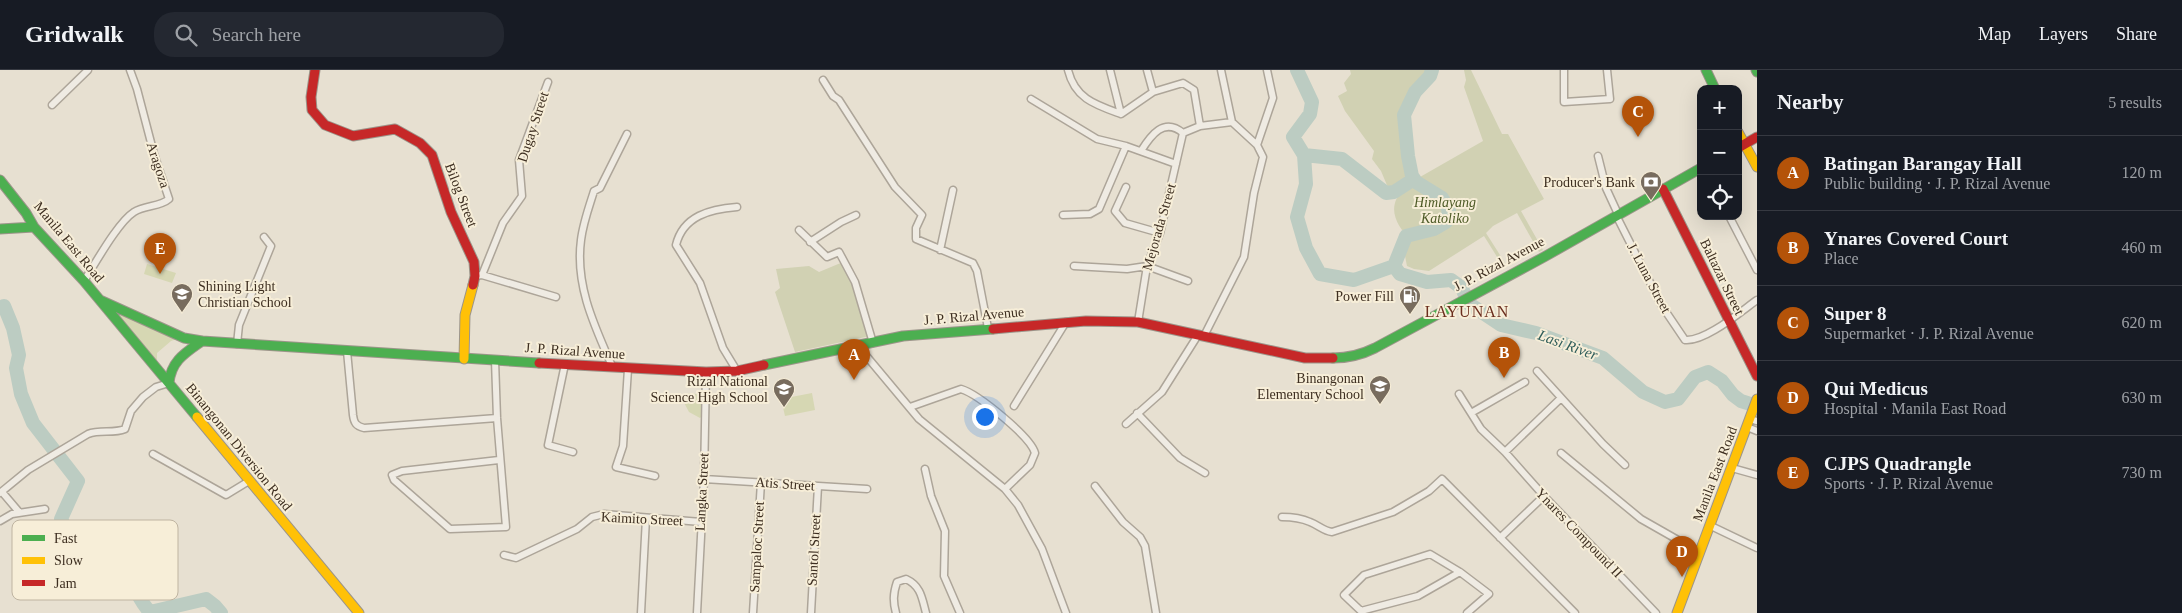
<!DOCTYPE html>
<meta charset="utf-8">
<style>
body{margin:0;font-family:Georgia,serif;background:#242831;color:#f1f3f6}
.controls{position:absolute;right:15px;top:15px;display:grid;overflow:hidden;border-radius:10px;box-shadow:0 5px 20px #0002}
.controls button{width:45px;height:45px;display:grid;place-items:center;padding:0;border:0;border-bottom:1px solid #363941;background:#171b24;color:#f1f3f6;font:25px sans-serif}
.you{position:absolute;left:984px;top:346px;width:18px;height:18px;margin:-12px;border:4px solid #fff;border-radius:50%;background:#1a73e8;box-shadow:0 0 0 8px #1a73e833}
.badge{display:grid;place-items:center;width:32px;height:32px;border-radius:50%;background:#b45309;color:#fff;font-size:16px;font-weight:700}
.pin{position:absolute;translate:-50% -41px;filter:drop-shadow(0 1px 2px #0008)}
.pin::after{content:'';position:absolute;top:26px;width:18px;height:15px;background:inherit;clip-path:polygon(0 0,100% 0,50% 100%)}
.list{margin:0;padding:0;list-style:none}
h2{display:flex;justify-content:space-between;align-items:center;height:65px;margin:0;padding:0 20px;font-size:21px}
h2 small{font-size:16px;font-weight:400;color:#9ea1a6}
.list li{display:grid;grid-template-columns:32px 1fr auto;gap:15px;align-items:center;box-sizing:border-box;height:75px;padding:0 20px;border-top:1px solid #363941}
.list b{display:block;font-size:19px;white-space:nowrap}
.list p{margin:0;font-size:16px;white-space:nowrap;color:#9ea1a6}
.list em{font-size:16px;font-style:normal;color:#9ea1a6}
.icon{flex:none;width:28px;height:28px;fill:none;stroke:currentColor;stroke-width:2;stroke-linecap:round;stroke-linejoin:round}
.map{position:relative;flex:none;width:1757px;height:543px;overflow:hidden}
header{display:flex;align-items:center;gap:30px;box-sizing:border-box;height:70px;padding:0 25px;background:#171b24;border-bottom:1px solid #363941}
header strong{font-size:24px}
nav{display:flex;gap:28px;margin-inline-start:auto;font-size:18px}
.search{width:350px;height:45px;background:#242831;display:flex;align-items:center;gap:12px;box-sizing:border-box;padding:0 18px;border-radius:20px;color:#9ea1a6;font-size:19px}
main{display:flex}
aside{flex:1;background:#171b24}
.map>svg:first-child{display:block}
.green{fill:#d6d7b3}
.cemetery{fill:#d1d1b3}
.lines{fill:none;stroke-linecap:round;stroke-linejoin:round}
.river{stroke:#bcccc2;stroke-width:14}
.street-casing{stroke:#ada599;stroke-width:9}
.fast-casing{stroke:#9c958a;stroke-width:11}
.slow-casing{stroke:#9c958a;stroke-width:11}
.jam-casing{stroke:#9c958a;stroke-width:11}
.street{stroke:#efebe3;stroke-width:6}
.fast{stroke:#4caf50;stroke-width:9}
.slow{stroke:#ffc107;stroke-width:9}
.jam{stroke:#c62828;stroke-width:9}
.labels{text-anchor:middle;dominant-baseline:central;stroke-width:4;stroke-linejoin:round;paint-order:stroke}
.street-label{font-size:14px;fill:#3d2e20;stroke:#f7eed8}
.poi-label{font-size:14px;fill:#3d2e20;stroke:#f7eed8;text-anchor:end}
.park-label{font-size:14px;font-style:italic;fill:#4d5a26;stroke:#f7eed8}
.water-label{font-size:15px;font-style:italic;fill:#2f5d5a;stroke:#f7eed8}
.quarter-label{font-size:16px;letter-spacing:1px;fill:#6b2e1e;stroke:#f7eed8}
.key{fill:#f7eed8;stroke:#bfb4a1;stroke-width:1}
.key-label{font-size:14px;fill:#3d2e20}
</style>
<header>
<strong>Gridwalk</strong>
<div class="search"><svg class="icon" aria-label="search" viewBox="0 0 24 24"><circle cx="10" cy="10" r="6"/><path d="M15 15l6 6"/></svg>Search here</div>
<nav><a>Map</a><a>Layers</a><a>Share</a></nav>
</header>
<main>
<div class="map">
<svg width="1757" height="543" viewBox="0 0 1757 543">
<rect width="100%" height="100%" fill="#e7e0d1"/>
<!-- green -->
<path class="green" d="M147,194L176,203L172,213L144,204Z
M109,235L183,267L171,271L157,283V291Z
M690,323L696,324L706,331L703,345L700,348L689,342L681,327Z
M812,323L815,340L785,346L781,329Z"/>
<!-- cemetery -->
<path class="cemetery" d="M1350,0H1426L1414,20L1402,46L1405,86L1409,100L1408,106L1413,111L1483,71L1464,17L1466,10L1464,0H1471L1502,64H1508L1544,129L1521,141L1543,180L1539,182L1517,143L1493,156L1486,163L1507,196L1504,198L1484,166L1429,201L1414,199L1407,196L1404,181L1411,169C1401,161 1391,146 1395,133C1396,128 1400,124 1403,119L1398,115L1389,120L1381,101L1372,89L1374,81L1345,41L1338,26L1347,21L1344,13L1351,4Z
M843,192L853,214L870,266L795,282L775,222L780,218L776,199L809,196L819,202Z"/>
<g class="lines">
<!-- river -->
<path class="river" d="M1297,0L1312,32L1310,44L1293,67L1304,85L1306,114L1297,147L1306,178L1320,204L1354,210L1394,196
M1432,0L1430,6L1415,22L1404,45L1408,86L1412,106L1416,112L1442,128L1449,140L1446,152L1434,159L1406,166L1394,196L1400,204L1427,212L1451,210L1462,218L1468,233L1501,255L1536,263L1603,288L1643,322L1665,332L1678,329L1695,307L1708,302L1722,311L1733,325L1741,331L1757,336
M1304,85L1342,89L1386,123L1394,122L1414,109
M4,236L13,258L19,285L16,298L21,324L33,353L78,411L61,449C74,481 97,483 127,491C129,498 125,504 127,511C128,516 134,518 137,523C141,530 144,536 150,542L206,529L215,536L221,543"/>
<!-- street casing -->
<g class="street-casing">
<path id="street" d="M1068,0C1075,29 1096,35 1121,44
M1110,0L1121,44
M1147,0L1153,22
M1564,0V32L1610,29L1607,0
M823,10L833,26L839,30L895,117L922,145L916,158V169L973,193L977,201L988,258
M1031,29L1097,69L1126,76L1176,94
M52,35L88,0
M1121,44L1153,22L1183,13L1194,20L1200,56
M1183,63L1200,56L1232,52
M1257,75L1273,28L1267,0
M1141,81C1151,65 1164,47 1183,63
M1598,86L1606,118L1618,144
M1126,117L1115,141L1125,153L1160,163
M737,137C710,139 683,146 676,175L700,213L723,278L737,301
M1063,145L1090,144L1099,139L1126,76
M1616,145L1662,236L1685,270C1705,272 1740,242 1757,230
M1729,146L1757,200
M799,160L827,187L839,182L855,212L873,273
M810,172L841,152L856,145
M940,180L953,120
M1074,196L1127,199L1147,196L1188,211
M482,205L556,227
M475,206L482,205L503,153L522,126L519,90L548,12
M84,211C95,194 118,152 134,142C145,135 160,137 169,129L154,84L137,19L130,0
M1138,252L1147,196L1160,163L1183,63
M1204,266L1244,187L1254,123L1263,87L1257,75L1232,52L1221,0
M237,274L239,255L271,176L264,167
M858,276L919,349L1005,419L1018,435L1042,479L1066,543
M347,281L353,345C354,353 356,356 364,358L497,348
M495,290L497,348L506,457L450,459L394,410L392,405L402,401L499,390
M565,294L548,375L573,382
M612,296C594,255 575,215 581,170C583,153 589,137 594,121L600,118L627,64
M628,299L623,376L616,397L655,406
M1537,301L1603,374L1625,395
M1459,324L1481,359L1505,382L1544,426L1656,543
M1014,336L1066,252
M910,337L961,319C978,324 1031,367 1035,383L1030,395L1005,419
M1137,343L1180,388L1205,403
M1471,343L1525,312
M1750,349L1757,351
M1126,354L1162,322L1198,265
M1747,357L1757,361
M1505,382L1561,328
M1561,383L1641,449L1699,482
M153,384L226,425L249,411
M1732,398L1757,405
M925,399L931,426L945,461L944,506L960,543
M704,409L867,419
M1095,416L1123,452L1140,467L1145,476L1156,543
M2,422L19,442
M0,423L28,400L88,364C100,359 113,364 125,359L131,341L143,327L156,317L169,313
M1282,447C1292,447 1301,448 1310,452C1318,455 1324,461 1332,462L1393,442L1429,421L1442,409L1575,543
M0,451L12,444L45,439
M1711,456L1757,478
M1500,468L1544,426
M504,485L516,488L577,459L592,447L604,444L701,452
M1361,541L1418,526L1460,502
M641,543L646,448
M697,543L704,409L706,302
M753,543L761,412
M811,543L818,416
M896,543C893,532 893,524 897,512L906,509C921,516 922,528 926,543
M1363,543L1344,525L1364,505L1430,484L1460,502L1489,524L1467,543"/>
</g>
<!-- fast casing -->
<g class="fast-casing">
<path id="fast" d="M1706,0L1715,19
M1756,0L1757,2
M0,110L26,143L34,157L84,211L197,347
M0,159L34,157
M100,230L184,268L202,271L539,293
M1333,288C1349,288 1361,285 1375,278L1544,187L1701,98
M764,295L903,266L993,259
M169,313C171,291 185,283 202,271"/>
</g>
<!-- slow casing -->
<g class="slow-casing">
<path id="slow" d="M1738,62L1757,97
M464,289L465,245L473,215
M197,347L359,543
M1677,543L1757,329"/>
</g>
<!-- jam casing -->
<g class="jam-casing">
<path id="jam" d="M315,0L311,27L312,40L325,55L353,66L395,59L420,73L432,85L451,142L474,192L475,206L473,215
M1738,78L1757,67
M1663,119L1757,306
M993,259L1086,251L1138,252L1305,288H1333
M539,293L706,302L737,301L764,295"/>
</g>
<!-- street -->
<use href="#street" class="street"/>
<!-- fast -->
<use href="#fast" class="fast"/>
<!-- slow -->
<use href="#slow" class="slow"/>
<!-- jam -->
<use href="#jam" class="jam"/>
</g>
<!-- icons -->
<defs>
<g id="bank-pin" transform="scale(1.125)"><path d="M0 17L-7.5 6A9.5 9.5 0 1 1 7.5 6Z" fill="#786c5e" stroke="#f7eed8"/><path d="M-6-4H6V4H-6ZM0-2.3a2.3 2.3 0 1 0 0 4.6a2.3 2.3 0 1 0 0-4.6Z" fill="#fff"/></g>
<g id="school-pin" transform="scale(1.125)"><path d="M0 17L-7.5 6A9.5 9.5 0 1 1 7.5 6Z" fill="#786c5e" stroke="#f7eed8"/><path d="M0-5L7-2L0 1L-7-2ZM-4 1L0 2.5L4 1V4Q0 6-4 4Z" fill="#fff"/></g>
<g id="fuel-pin" transform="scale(1.125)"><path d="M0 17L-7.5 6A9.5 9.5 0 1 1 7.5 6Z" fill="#786c5e" stroke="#f7eed8"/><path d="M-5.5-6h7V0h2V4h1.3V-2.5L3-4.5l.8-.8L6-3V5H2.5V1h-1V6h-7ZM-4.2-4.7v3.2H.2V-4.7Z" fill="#fff"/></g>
</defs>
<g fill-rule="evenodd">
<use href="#bank-pin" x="1651" y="112"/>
<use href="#school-pin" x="182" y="224"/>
<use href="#fuel-pin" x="1410" y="226"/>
<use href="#school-pin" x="1380" y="316"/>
<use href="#school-pin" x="784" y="319"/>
</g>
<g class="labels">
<!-- street labels -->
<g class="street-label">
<text transform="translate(533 57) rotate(-72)">Dugay Street</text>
<text transform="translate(158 95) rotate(72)">Aragoza</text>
<text transform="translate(461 125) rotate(69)">Bilog Street</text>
<text transform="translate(1159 157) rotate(-74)">Mejorada Street</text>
<text transform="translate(69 172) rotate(50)">Manila East Road</text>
<text transform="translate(1499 194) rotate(-28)">J. P. Rizal Avenue</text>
<text transform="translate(1722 207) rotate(64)">Baltazar Street</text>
<text transform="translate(1649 208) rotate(62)">J. Luna Street</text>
<text transform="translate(974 246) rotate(-5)">J. P. Rizal Avenue</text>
<text transform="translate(575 281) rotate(4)">J. P. Rizal Avenue</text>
<text transform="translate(239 377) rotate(51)">Binangonan Diversion Road</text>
<text transform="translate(1715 404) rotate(-69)">Manila East Road</text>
<text transform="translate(785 414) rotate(4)">Atis Street</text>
<text transform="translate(702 422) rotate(-87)">Langka Street</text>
<text transform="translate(642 449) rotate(3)">Kaimito Street</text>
<text transform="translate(1579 463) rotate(46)">Ynares Compound II</text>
<text transform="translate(757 477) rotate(-87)">Sampaloc Street</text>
<text transform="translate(814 480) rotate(-87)">Santol Street</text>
</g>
<!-- poi labels -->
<g class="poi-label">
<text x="1635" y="112">Producer's Bank</text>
<text x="198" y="216" text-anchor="start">Shining Light<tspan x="198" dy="16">Christian School</tspan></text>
<text x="1394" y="226">Power Fill</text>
<text x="1364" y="308">Binangonan<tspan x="1364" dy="16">Elementary School</tspan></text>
<text x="768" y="311">Rizal National<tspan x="768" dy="16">Science High School</tspan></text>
</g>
<!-- park labels -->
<g class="park-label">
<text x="1445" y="132">Himlayang<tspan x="1445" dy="16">Katoliko</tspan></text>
</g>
<!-- water labels -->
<g class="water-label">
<text transform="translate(1568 275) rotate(20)">Lasi River</text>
</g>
<!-- quarter labels -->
<g class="quarter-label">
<text x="1467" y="241">LAYUNAN</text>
</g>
</g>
<!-- legend -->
<rect x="12" y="450" width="166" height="80" rx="8" class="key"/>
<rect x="22" y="465" width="23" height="6" fill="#4caf50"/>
<rect x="22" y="487" width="23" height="7" fill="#ffc107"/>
<rect x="22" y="510" width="23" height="6" fill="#c62828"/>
<g class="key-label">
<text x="54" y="473">Fast</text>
<text x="54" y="495">Slow</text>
<text x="54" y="518">Jam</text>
</g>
</svg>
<div class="controls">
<button>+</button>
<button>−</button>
<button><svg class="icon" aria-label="locate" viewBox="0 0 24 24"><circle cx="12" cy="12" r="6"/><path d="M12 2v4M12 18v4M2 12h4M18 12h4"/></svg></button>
</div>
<div class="you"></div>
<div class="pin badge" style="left:854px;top:310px">A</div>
<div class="pin badge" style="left:1504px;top:308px">B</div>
<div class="pin badge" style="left:1638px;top:67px">C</div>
<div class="pin badge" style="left:1682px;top:507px">D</div>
<div class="pin badge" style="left:160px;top:204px">E</div>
</div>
<aside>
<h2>Nearby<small>5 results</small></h2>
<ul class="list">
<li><span class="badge">A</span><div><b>Batingan Barangay Hall</b><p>Public building · J. P. Rizal Avenue</p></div><em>120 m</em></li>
<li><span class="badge">B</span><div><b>Ynares Covered Court</b><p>Place</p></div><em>460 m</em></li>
<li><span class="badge">C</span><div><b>Super 8</b><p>Supermarket · J. P. Rizal Avenue</p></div><em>620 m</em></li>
<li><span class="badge">D</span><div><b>Qui Medicus</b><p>Hospital · Manila East Road</p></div><em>630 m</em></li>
<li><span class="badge">E</span><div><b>CJPS Quadrangle</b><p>Sports · J. P. Rizal Avenue</p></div><em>730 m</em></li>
</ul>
</aside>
</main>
